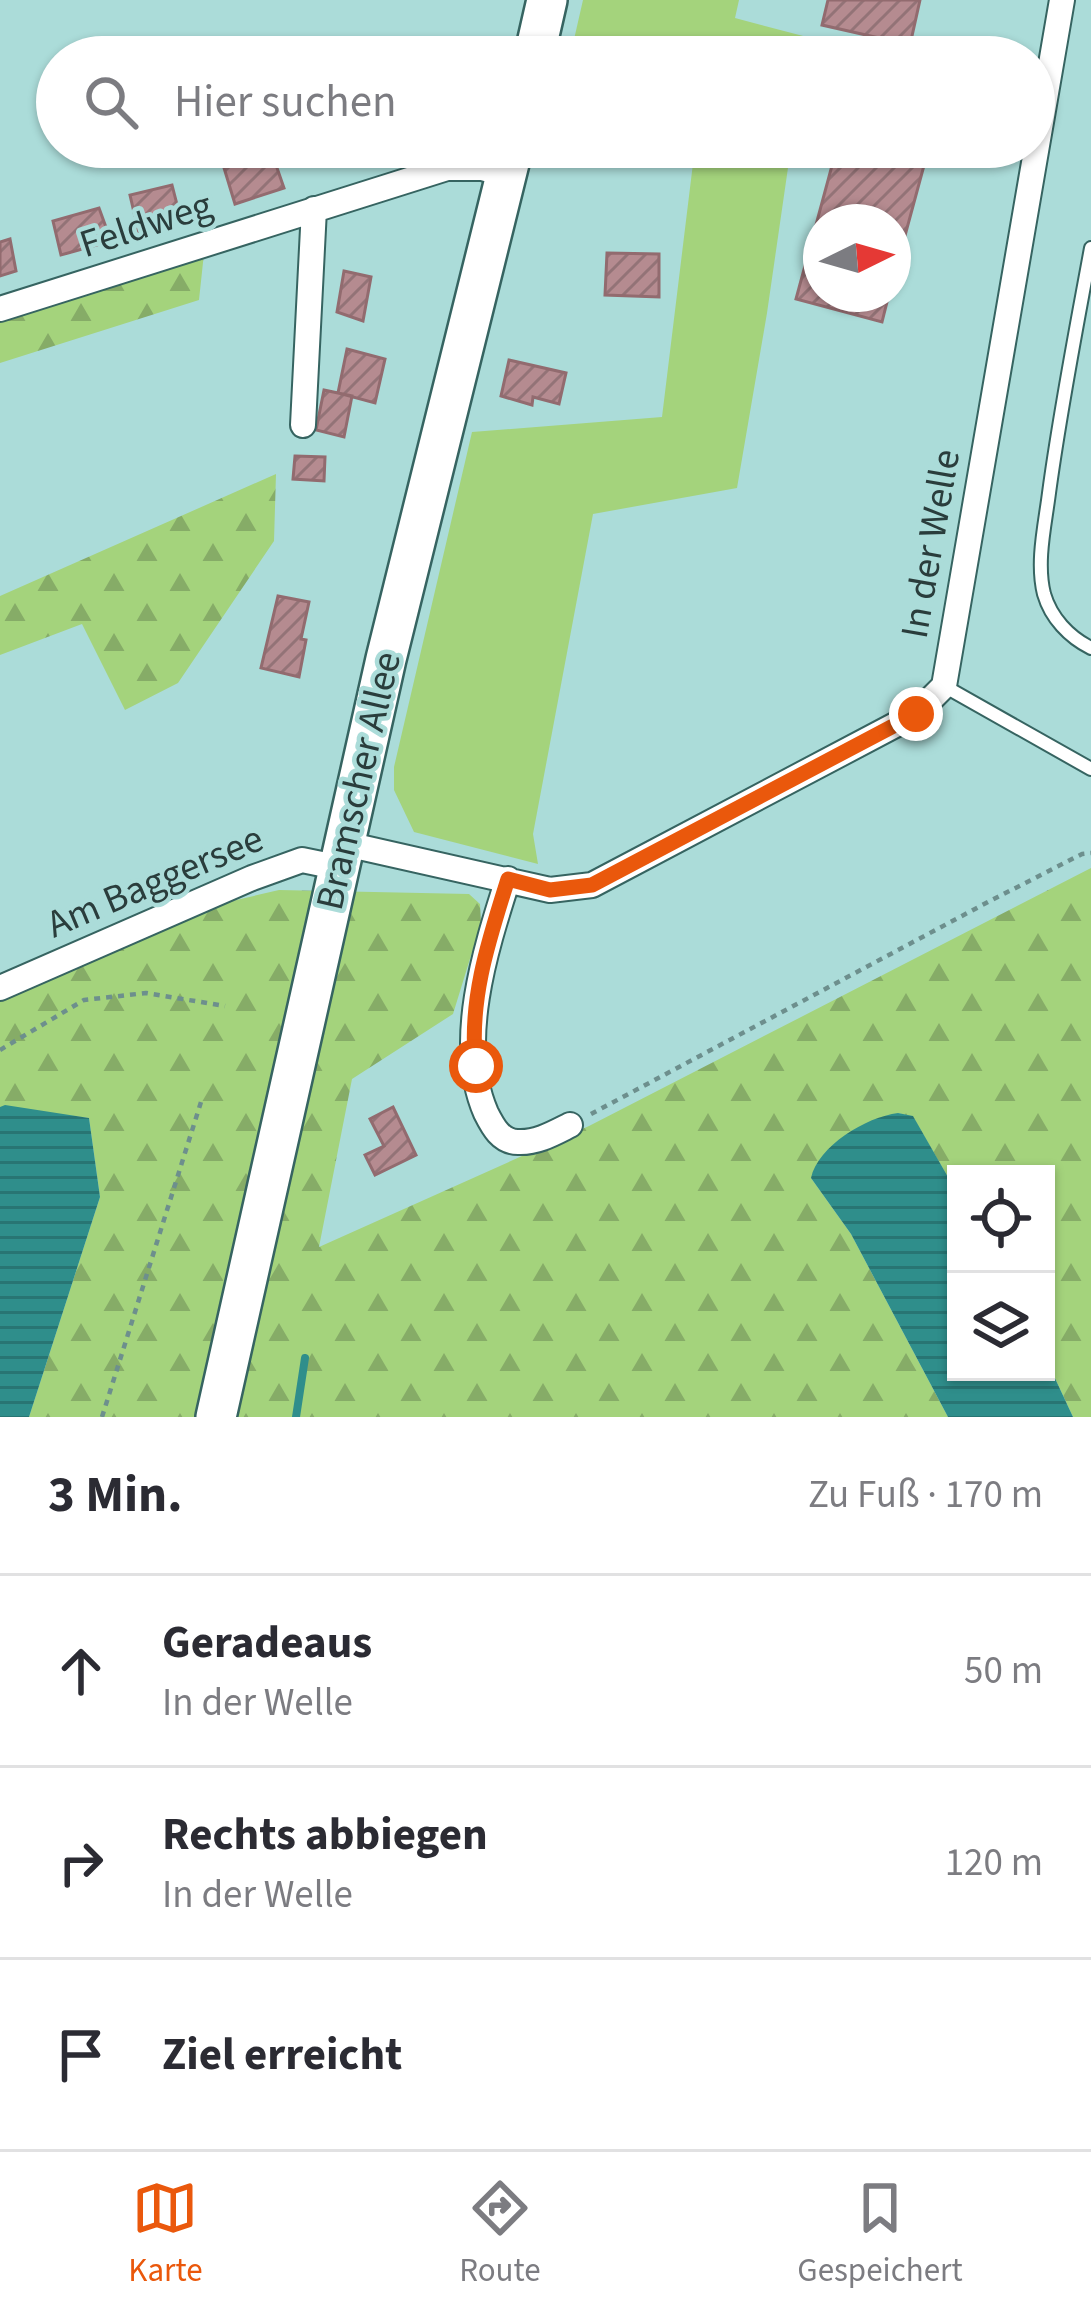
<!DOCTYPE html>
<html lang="de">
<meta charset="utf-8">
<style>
body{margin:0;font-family:"Source Sans 3",sans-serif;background:#f7f7f7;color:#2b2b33}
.controls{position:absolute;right:36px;bottom:36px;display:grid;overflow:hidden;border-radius:0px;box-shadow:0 3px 9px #0004}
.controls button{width:108px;height:108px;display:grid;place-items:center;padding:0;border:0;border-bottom:3px solid #e1e1e2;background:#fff;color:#2b2b33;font:60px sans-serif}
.compass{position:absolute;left:803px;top:204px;width:108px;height:108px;border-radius:50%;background:#fff;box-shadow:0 3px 9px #0004;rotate:85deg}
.stop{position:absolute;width:36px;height:36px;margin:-27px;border:9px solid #ea580c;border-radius:50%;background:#fff}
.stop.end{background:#ea580c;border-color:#fff;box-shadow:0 3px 12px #0008}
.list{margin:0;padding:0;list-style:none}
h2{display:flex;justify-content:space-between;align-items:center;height:156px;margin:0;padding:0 48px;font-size:51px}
h2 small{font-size:39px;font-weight:400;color:#7c7c81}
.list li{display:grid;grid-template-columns:78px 1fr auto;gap:36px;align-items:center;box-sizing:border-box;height:192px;padding:0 48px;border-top:3px solid #e1e1e2}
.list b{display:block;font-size:45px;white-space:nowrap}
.list p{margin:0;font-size:39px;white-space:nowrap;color:#7c7c81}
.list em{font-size:39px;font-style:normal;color:#7c7c81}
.icon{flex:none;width:66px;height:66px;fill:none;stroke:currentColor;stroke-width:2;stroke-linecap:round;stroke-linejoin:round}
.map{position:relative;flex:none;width:1091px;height:1417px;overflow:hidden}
.search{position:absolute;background:#fff;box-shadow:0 3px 9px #0004;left:36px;right:36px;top:36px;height:132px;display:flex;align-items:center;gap:30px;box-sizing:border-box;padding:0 42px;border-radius:66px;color:#7c7c81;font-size:45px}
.sheet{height:732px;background:#fff}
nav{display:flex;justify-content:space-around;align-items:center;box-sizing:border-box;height:168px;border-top:3px solid #e1e1e2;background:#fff;font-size:33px;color:#7c7c81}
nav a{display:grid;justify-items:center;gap:6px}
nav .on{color:#ea580c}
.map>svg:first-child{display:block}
.green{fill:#a4d37c}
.forest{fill:url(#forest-firs)}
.water{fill:url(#water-rules)}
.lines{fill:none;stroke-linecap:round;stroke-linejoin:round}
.stream{stroke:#2f8e8b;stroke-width:8}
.building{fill:url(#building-hatch);stroke:#926b6f;stroke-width:3}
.lane-casing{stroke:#366461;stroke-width:16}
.street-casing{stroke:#366461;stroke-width:28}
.primary-casing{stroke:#366461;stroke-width:44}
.path{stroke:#6d8f8d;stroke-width:4.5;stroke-dasharray:6 6;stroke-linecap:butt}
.lane{stroke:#fff;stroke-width:12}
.street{stroke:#fff;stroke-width:24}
.primary{stroke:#fff;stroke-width:39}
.route{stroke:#ea580c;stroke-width:15}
.labels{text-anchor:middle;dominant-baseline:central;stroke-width:9;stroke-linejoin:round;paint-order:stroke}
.street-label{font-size:39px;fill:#2a3d3c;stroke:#abdcd9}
</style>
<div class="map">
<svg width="1091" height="1417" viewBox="0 0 1091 1417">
<defs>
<pattern id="forest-firs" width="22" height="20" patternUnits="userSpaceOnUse" patternTransform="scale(3)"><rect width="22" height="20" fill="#a4d37c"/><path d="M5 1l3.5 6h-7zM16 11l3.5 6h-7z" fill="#86ac67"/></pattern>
<pattern id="water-rules" width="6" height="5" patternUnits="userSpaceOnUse" patternTransform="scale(3)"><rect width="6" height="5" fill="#2f8e8b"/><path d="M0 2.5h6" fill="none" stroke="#287573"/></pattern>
<pattern id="building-hatch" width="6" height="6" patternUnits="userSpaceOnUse" patternTransform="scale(3)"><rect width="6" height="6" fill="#b58b90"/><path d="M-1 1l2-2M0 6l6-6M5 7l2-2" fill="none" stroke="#937377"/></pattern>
</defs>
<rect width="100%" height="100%" fill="#abdcd9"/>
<!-- green -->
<path class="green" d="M583,0H739L735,18L807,37L804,57H570Z
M695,147H791L767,313L737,488L593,514L533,834L538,864L414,832L394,790V767L472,432L662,417Z"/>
<!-- forest -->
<path class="forest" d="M205,244L199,300L0,363V309Z
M276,474L274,541L178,683L125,710L82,624L0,655V596Z
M1091,868V1417H1073L1046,1359V1174H956V1191L913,1117L898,1113L811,1178L851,1234L948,1417H29L100,1197L89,1118L0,1107V995L232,901L279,890L469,894L480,904L481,923L453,1014L352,1079L319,1247L589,1126Z"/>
<!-- water -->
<path class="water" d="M5,1105L89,1118L100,1197L29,1417H0V1107Z
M898,1113L913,1116L956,1191V1372H1046V1359L1073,1417H948L851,1234L811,1178C818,1146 866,1117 898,1113Z"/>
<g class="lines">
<!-- stream -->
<path class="stream" d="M296,1417L305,1358"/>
</g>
<!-- building -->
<path class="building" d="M828,0H920L910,45L822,25Z
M253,147H296L299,158L276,165L284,188L235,204L221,158Z
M837,147H929L893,280V222H821V294H889L882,322L796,299Z
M172,185L181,220L139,234L130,195Z
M99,208L111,241L61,255L53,221Z
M10,239L16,271L0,276V242Z
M607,253L659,254V297L605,295Z
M344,271L371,277L363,321L337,312Z
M347,349L385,359L375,403L338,393Z
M509,360L566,373L559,404L533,397L532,405L501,396Z
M324,390L352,396L344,437L316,430Z
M295,456L325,457L324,481L293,479Z
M278,596L309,602L301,639L306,640L299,677L261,668Z
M393,1107L416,1155L375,1175L365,1155L384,1146L370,1119Z"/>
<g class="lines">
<!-- lane casing -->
<g class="lane-casing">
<path id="lane" d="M1091,248C1076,330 1060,411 1049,493C1045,525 1036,562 1044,594C1051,618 1069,637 1091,648
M944,686L1091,769"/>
</g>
<!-- street casing -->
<g class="street-casing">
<path id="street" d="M0,309L447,168H482L507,175
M303,425L314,209
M346,844L550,890L592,885L916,714L944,686L1062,0
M508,879C486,948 455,1043 486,1113C493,1127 501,1142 518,1142C537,1143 554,1133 570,1125
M0,988L252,878L302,860L341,868"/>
</g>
<!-- primary casing -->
<g class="primary-casing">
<path id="primary" d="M534,57L547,0
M216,1417L386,659L513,147"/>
</g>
<!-- path -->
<path class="path" d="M0,1050L84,1000L146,993L225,1006
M591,1114L988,902L1082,854L1091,853
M102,1417L201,1102"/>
<!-- lane -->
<use href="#lane" class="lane"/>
<!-- street -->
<use href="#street" class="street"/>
<!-- primary -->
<use href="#primary" class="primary"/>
</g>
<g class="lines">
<!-- route -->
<path class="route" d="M476,1066C468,1002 489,939 508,879L550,890L592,885L916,714"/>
</g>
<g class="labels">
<!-- street labels -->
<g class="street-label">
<text transform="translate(146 225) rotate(-18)">Feldweg</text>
<text transform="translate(931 544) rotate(-80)">In der Welle</text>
<text transform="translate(359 781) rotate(-77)">Bramscher Allee</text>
<text transform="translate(155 882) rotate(-23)">Am Baggersee</text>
</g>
</g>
</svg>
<div class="controls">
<button><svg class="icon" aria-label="locate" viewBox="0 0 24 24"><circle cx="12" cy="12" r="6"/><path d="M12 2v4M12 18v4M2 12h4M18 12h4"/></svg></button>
<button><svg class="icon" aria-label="layers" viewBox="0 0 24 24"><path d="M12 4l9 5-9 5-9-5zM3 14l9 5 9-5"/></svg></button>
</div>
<svg class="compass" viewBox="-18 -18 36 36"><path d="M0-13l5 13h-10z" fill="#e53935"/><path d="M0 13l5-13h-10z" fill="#7c7c81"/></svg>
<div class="stop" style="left:476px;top:1066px"></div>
<div class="stop end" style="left:916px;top:714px"></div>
<div class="search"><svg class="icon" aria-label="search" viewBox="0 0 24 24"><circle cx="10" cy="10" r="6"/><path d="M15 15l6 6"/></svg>Hier suchen</div>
</div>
<section class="sheet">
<h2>3 Min.<small>Zu Fuß · 170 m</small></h2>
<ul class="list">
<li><svg class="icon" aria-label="ahead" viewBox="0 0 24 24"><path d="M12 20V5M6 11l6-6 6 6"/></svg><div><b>Geradeaus</b><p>In der Welle</p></div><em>50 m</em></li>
<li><svg class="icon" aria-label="right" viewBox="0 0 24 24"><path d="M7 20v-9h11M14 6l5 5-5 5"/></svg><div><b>Rechts abbiegen</b><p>In der Welle</p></div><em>120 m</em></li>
<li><svg class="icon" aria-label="arrive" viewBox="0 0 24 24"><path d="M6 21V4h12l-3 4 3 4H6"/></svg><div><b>Ziel erreicht</b></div></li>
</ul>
</section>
<nav>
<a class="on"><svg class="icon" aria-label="map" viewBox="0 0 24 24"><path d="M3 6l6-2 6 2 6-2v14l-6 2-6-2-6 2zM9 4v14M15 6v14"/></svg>Karte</a>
<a><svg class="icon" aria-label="directions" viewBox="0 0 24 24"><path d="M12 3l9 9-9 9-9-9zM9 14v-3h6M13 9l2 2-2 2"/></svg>Route</a>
<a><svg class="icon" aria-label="saved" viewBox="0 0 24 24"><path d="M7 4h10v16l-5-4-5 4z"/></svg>Gespeichert</a>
</nav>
